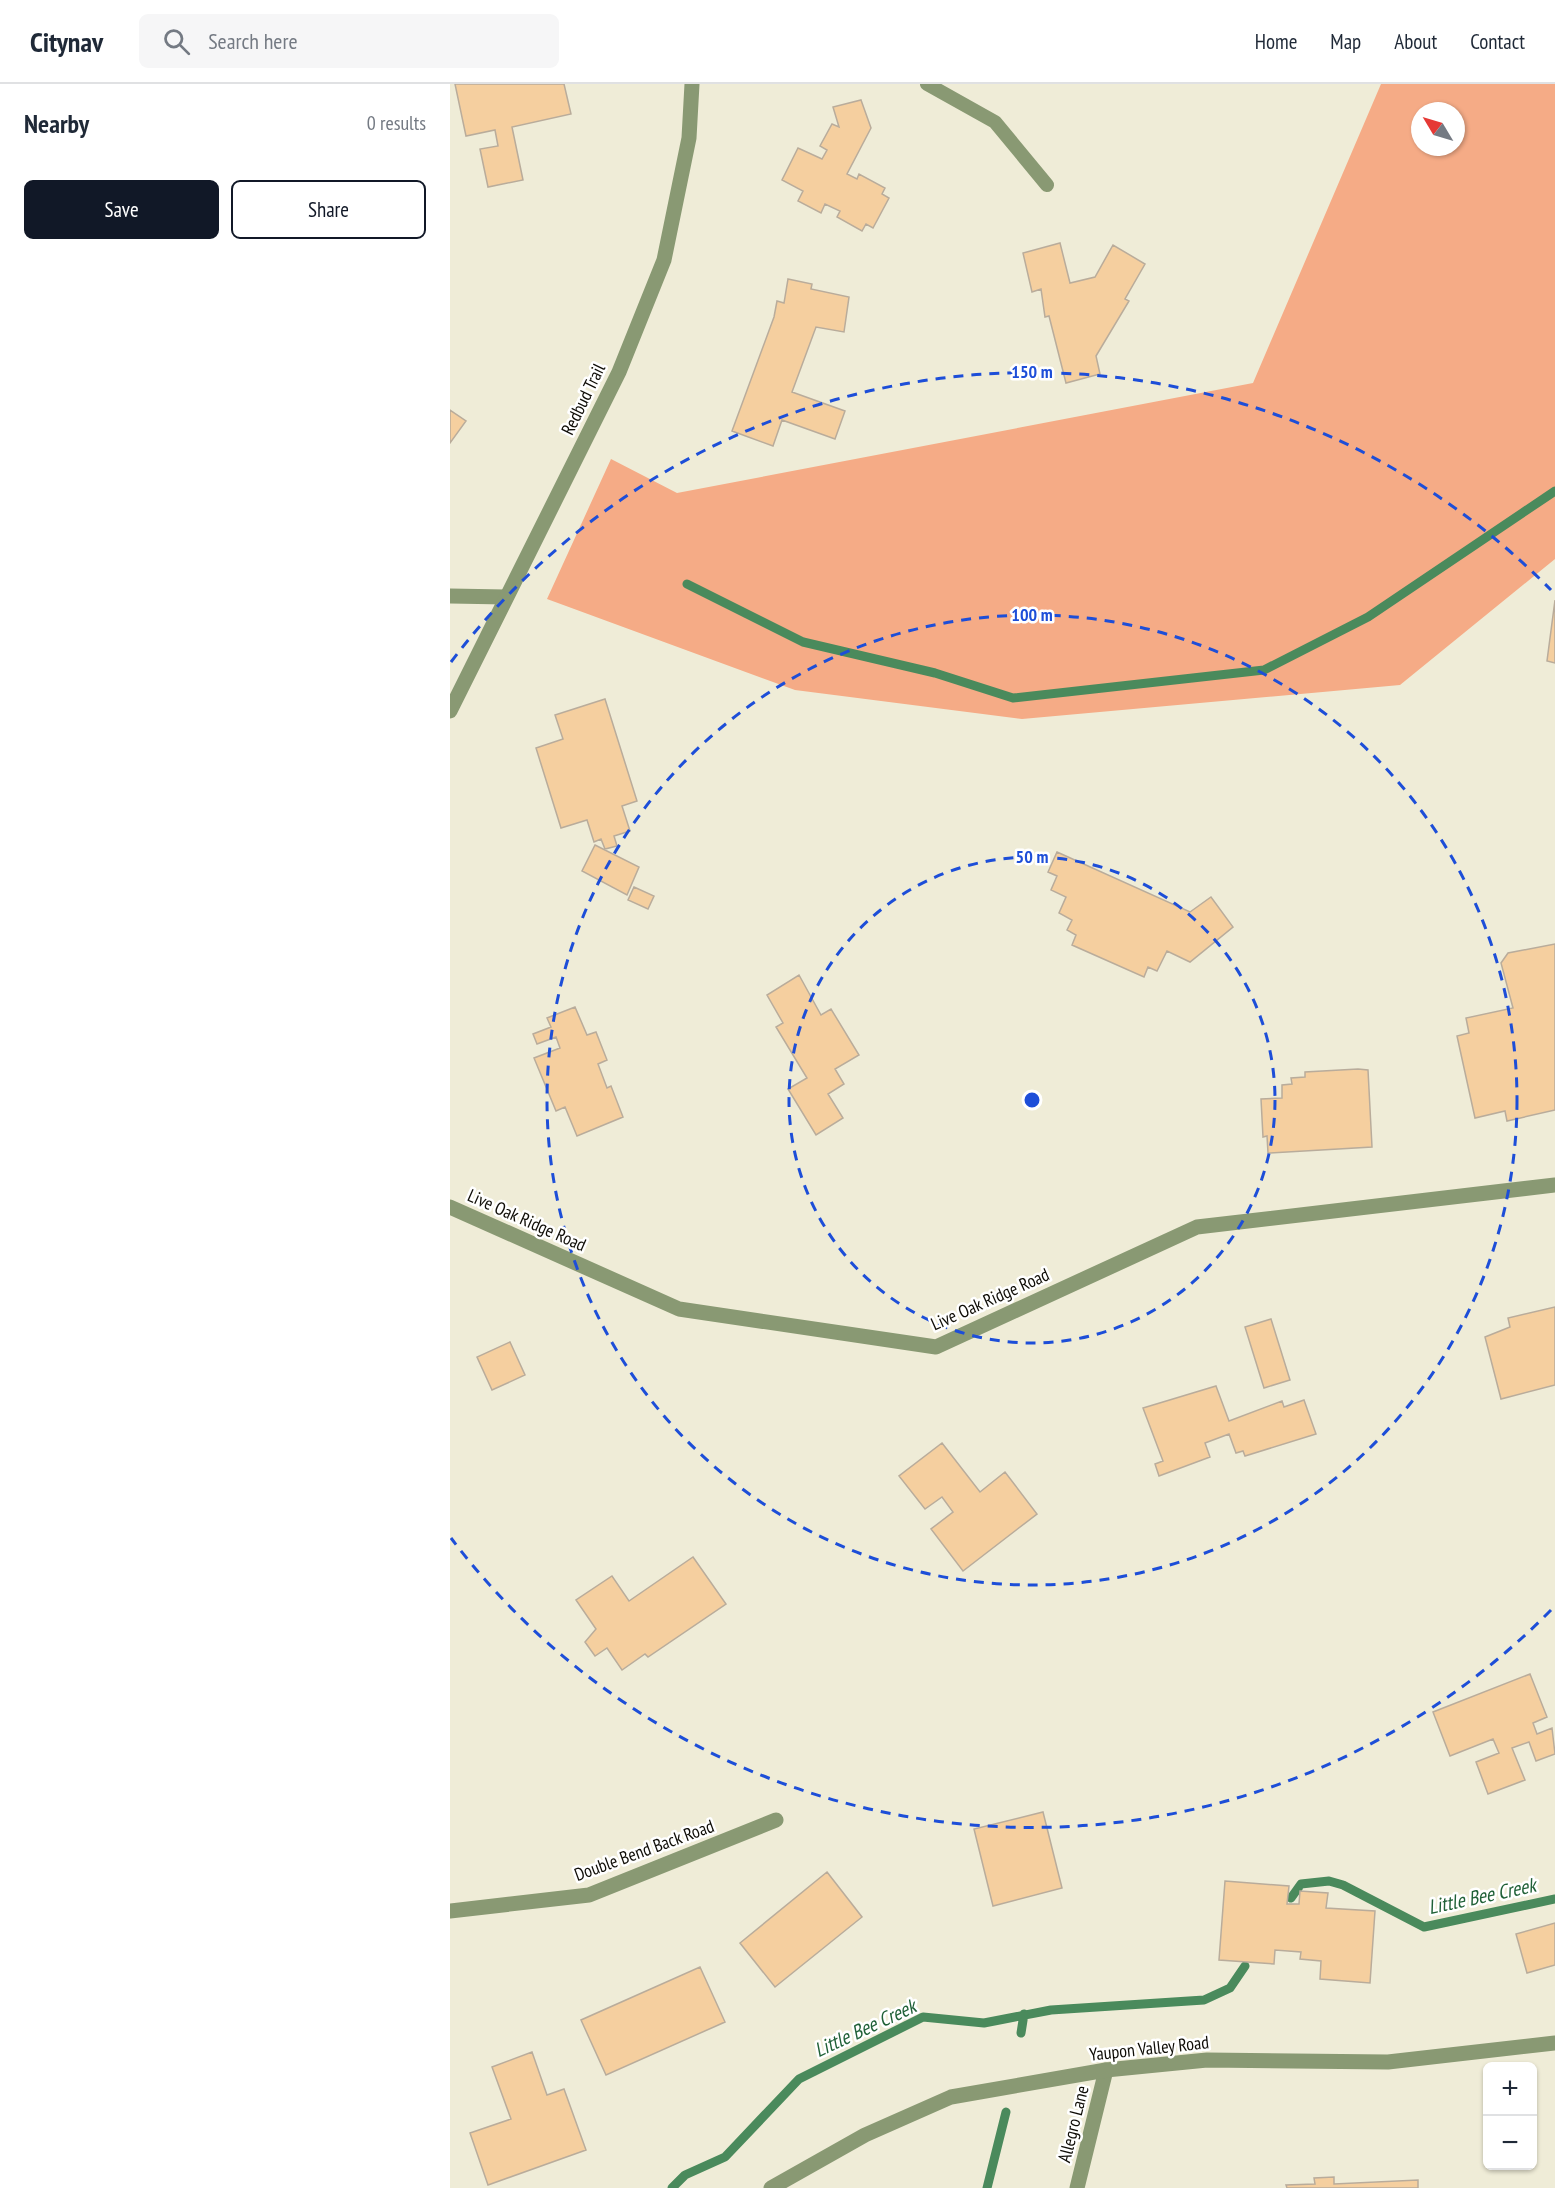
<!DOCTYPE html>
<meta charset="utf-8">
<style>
body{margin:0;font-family:"PT Sans Narrow",sans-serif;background:#f6f6f7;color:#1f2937}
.controls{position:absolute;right:18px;bottom:18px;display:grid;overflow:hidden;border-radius:9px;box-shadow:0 2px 4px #0004}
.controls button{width:54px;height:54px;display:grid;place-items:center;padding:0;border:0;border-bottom:2px solid #e0e1e3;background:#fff;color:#1f2937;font:30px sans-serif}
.compass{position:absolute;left:961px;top:18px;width:54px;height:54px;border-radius:50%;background:#fff;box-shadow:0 2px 4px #0004;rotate:308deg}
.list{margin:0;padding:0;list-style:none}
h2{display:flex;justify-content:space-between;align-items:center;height:78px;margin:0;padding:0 24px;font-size:26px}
h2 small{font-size:20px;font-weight:400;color:#747a83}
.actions{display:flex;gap:12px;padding:18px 24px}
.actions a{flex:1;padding:14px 0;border:2px solid #111827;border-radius:9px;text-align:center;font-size:21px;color:#111827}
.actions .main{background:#111827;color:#fff}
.icon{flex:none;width:33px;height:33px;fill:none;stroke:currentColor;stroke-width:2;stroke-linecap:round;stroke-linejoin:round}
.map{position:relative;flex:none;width:1105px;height:2104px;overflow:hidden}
header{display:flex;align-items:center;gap:36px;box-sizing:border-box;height:84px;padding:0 30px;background:#fff;border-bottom:2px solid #e0e1e3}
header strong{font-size:28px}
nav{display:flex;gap:33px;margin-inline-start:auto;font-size:21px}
.search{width:420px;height:54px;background:#f6f6f7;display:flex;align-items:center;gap:15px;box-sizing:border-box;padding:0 21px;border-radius:9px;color:#747a83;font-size:22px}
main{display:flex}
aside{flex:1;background:#fff}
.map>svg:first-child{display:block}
.green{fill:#f5ab86;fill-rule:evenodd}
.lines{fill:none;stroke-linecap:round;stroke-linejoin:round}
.stream{stroke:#4a8a5c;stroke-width:9}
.building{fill:#f5cf9f;stroke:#b9ac9b;stroke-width:1.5}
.service{stroke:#899973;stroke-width:14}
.minor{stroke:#899973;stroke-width:15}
.tertiary{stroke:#899973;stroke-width:15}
.ring{fill:none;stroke:#1d4ed8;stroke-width:3;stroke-dasharray:10 8}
.labels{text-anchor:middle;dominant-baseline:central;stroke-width:5;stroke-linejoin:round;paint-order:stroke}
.street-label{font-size:18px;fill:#0e0c06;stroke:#fff}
.water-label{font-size:20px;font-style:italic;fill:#1f6037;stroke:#fff}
.centre{fill:#1d4ed8;stroke:#fff;stroke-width:3}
.ring-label{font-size:18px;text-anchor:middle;font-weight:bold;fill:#1d4ed8;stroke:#fff;stroke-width:5;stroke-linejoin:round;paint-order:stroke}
</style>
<header>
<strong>Citynav</strong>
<div class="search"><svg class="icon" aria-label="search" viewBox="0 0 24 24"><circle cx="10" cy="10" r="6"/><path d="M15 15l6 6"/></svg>Search here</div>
<nav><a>Home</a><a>Map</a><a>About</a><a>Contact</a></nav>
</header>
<main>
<aside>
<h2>Nearby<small>0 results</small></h2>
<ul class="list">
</ul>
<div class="actions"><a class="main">Save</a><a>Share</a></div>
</aside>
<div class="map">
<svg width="1105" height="2104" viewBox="0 0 1105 2104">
<rect width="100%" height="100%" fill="#efecd7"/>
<!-- green -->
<path class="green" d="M931,0H1105V475L950,601L572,635L345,606L97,515L161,375L227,409L803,299ZM970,27H1006V63H970Z"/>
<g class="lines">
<!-- stream -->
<path class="stream" d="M237,500L353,558L485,589L563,614L814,586L918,533L1105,407
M841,1814L851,1800L879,1797L893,1801L974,1843L1105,1815
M571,1949L574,1930
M222,2104L235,2091L275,2073L349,1995L473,1933L534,1939L601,1926L754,1916L780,1904L795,1882
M537,2104L556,2028"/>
</g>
<!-- building -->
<path class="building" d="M5,0H114L121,30L62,43L73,96L38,103L30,65L48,62L45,46L16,52Z
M411,16L421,44L397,90L407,95L409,90L435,104L432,110L439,114L423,144L416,140L412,147L387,133L390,127L375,120L371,129L348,117L353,107L332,96L348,64L372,75L377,66L370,62L382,40L389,43L383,23Z
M610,159L620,199L645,193L663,161L695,180L675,215L679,217L646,272L650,290L616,299L599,232L595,233L591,205L582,208L573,169Z
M338,195L362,200L361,205L399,213L394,248L366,243L342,308L395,327L385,355L332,336L323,362L282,347L324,233L327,217L334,219Z
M0,326L16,337L0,359Z
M1105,516V579L1097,577Z
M155,615L187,717L172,722L180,747L164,752L167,762L155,765L151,755L144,758L137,736L111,744L86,664L113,655L105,631Z
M145,761L189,783L177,811L132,787Z
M607,768L740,828L761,813L783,843L740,878L717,867L707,887L698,883L694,893L622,861L626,851L617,846L622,836L609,829L616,813L601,806L607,792L598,788Z
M184,803L204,812L198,825L178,816Z
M1105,860V1026L1057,1037L1055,1027L1025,1034L1007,952L1019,949L1016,934L1063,924L1051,879L1058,869Z
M349,891L371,931L381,925L409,971L385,985L394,1000L378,1010L393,1034L366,1051L338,1005L357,994L326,943L333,939L317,911Z
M125,923L137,951L146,948L157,976L148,980L157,1004L161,1002L173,1033L127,1052L115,1023L106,1027L84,974L110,964L106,953L87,960L83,950L101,943L97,934Z
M908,985L918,986L922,1063L818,1069L817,1052L813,1053L811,1015L832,1014V1001L842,1000L841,994L855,993V988Z
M1105,1223V1301L1051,1315L1035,1253L1060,1243L1058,1234Z
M821,1235L840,1296L814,1304L795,1243Z
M60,1258L75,1291L42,1306L27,1273Z
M766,1302L779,1337L832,1317L834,1323L854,1316L866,1350L795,1372L793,1367L786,1369L779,1350L755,1359L760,1373L709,1392L705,1380L713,1377L693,1324Z
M492,1359L530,1408L555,1388L587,1430L513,1487L481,1445L503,1428L492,1413L475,1425L449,1392Z
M243,1473L276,1520L198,1573L195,1570L172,1586L157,1564L145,1572L135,1558L146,1545L126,1516L162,1492L179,1517Z
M1080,1590L1097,1633L1083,1639L1087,1650L1102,1644L1105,1670L1086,1677L1079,1658L1062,1664L1075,1696L1038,1710L1026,1678L1049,1669L1043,1655L1000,1672L983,1628Z
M593,1728L612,1804L543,1822L524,1745Z
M377,1788L412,1833L325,1903L290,1859Z
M775,1797L839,1802L837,1820H849L850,1807L878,1809L876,1824L925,1827L920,1899L870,1895L871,1877L850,1875L851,1868L825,1866L824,1880L769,1876Z
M1105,1839V1881L1077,1889L1066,1850Z
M250,1883L275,1938L156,1991L131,1936Z
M82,1968L97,2011L114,2005L136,2066L38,2101L20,2049L61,2035L42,1983Z
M884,2093V2100L968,2096V2104H837L836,2101L865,2100L864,2094Z"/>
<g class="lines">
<!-- service -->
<path class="service" d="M477,0L545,38L597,101"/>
<!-- minor -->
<path class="minor" d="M0,512L56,513
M0,1123L229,1225L486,1263L747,1143L1105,1101
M0,1827L139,1811L326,1736
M627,2104L656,1986"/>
<!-- tertiary -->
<path class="tertiary" d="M0,627L169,288L214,176L239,54L242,0
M321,2104L415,2051L501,2013L656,1986L757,1976L938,1978L1105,1959"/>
</g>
<!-- distance rings -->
<g class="ring">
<circle cx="582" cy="1016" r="243"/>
<circle cx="582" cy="1016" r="485"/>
<path d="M1101 1526A728 728 0 0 1 1 1454M1 578A728 728 0 0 1 1101 506"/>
</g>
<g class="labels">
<!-- street labels -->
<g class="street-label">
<text transform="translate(133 315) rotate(-64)">Redbud Trail</text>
<text transform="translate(77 1136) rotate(24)">Live Oak Ridge Road</text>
<text transform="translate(540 1215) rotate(-24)">Live Oak Ridge Road</text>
<text transform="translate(194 1766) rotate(-20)">Double Bend Back Road</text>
<text transform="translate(699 1964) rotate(-6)">Yaupon Valley Road</text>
<text transform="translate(623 2040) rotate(-76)">Allegro Lane</text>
</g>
<!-- water labels -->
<g class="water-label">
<text transform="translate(1032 1812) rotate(-12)">Little Bee Creek</text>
<text transform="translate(415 1944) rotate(-25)">Little Bee Creek</text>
</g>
</g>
<circle cx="582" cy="1016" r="9" class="centre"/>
<g class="ring-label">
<text x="582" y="294">150 m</text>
<text x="582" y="537">100 m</text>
<text x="582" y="779">50 m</text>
</g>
</svg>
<div class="controls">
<button>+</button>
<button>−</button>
</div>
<svg class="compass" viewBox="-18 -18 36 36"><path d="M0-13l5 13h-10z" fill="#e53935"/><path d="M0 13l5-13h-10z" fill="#747a83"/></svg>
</div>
</main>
